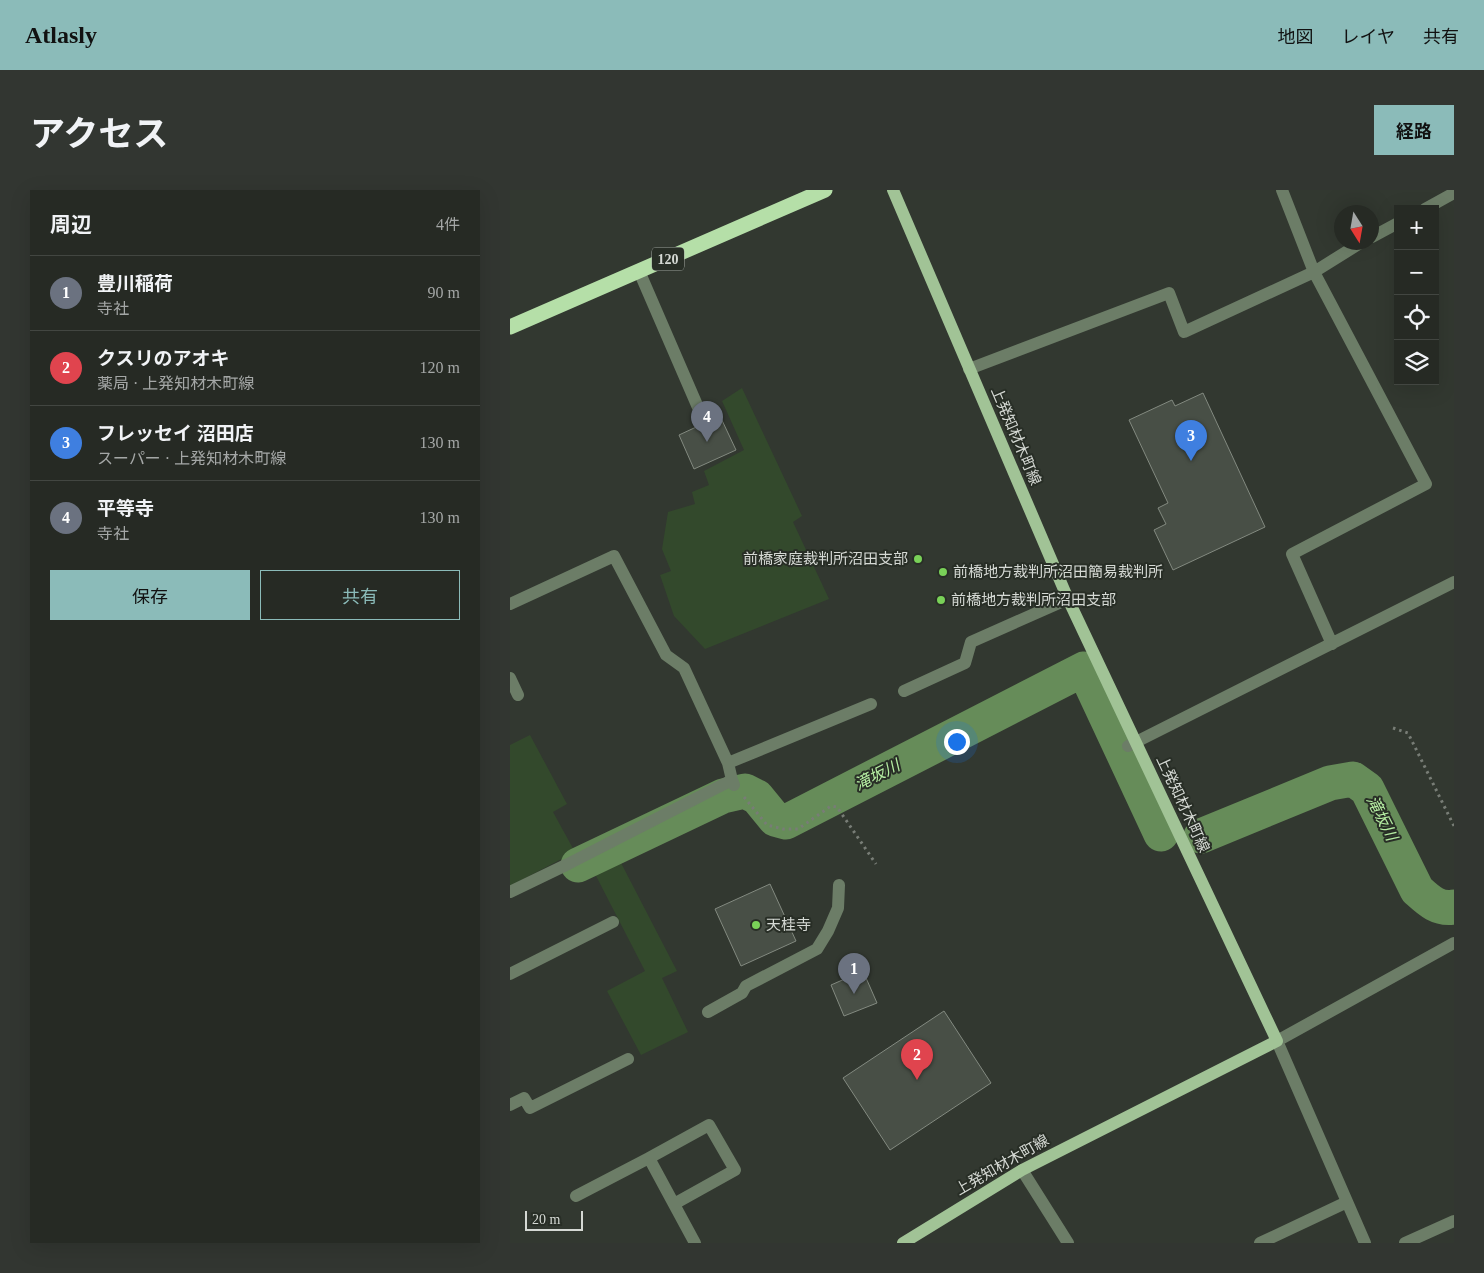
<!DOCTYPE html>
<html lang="ja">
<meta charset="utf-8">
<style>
body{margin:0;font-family:"Times New Roman","Noto Sans JP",serif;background:#323631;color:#f1f3f6}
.controls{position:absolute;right:15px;top:15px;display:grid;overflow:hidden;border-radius:0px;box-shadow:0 5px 20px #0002}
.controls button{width:45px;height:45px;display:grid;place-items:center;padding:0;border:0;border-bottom:1px solid #424641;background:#262a24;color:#f1f3f6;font:25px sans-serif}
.compass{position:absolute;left:824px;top:15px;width:45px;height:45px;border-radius:50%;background:#262a24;box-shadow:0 5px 20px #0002;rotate:169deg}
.scale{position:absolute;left:15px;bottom:12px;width:58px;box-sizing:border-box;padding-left:5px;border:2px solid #d5d9d4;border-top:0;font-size:14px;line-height:18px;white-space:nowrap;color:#d5d9d4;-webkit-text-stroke:4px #282e26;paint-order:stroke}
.you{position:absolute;left:446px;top:551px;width:18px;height:18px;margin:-12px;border:4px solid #fff;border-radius:50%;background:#1a73e8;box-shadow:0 0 0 8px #1a73e833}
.badge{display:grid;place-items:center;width:32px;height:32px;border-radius:50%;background:#8bbbb9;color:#fff;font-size:16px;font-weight:700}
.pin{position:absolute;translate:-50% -41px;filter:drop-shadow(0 1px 2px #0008)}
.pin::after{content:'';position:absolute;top:26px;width:18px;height:15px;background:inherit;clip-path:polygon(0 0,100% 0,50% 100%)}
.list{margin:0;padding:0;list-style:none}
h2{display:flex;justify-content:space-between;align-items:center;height:65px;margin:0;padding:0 20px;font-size:21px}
h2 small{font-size:16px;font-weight:400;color:#a4a7a6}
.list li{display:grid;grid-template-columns:32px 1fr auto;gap:15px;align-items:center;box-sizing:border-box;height:75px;padding:0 20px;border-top:1px solid #424641}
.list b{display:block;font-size:19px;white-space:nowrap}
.list p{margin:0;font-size:16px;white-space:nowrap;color:#a4a7a6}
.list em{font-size:16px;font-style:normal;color:#a4a7a6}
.actions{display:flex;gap:10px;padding:15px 20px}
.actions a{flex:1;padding:11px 0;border:1px solid #8bbbb9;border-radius:0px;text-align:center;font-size:18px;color:#8bbbb9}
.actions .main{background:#8bbbb9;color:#111}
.icon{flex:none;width:28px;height:28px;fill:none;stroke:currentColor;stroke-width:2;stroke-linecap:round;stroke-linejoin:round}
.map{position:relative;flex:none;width:944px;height:1053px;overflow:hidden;border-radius:0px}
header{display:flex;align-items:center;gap:30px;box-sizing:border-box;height:70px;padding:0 25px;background:#8bbbb9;color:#111}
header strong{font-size:24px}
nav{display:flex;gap:28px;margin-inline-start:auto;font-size:18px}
.intro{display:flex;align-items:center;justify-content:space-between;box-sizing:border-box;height:120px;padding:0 30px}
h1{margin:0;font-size:35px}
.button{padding:12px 22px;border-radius:0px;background:#8bbbb9;color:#111;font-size:18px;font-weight:700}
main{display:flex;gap:30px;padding:0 30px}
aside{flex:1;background:#262a24;border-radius:0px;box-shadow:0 5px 20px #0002}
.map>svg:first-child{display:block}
.green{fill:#33492c}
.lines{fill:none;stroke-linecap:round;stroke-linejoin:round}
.river{stroke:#668c59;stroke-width:35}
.building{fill:#484f46;stroke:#838a80}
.path{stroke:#787d76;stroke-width:3;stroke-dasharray:2.5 4;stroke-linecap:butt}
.minor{stroke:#6c7d67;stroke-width:12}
.major{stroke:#a1c396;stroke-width:12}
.highway{stroke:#b5dfa8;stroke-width:15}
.poi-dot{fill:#79d158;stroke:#282e26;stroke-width:2}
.labels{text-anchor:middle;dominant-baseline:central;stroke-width:4;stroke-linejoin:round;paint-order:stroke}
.shield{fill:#282e26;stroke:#a1a6a0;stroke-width:1}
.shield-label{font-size:14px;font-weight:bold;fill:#d5d9d4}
.street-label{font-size:15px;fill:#d5d9d4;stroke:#282e26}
.poi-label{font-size:15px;fill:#d5d9d4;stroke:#282e26;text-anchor:start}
.water-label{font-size:16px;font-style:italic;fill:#b5eda2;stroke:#282e26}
</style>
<header>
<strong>Atlasly</strong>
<nav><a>地図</a><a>レイヤ</a><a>共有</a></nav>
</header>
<div class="intro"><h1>アクセス</h1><a class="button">経路</a></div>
<main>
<aside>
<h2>周辺<small>4件</small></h2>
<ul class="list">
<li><span class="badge" style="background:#6b7280">1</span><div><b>豊川稲荷</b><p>寺社</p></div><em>90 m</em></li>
<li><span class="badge" style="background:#e0444e">2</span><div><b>クスリのアオキ</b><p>薬局 · 上発知材木町線</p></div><em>120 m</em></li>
<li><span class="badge" style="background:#3f7fe0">3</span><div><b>フレッセイ 沼田店</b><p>スーパー · 上発知材木町線</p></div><em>130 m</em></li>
<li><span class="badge" style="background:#6b7280">4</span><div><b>平等寺</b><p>寺社</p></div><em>130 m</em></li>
</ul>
<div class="actions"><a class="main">保存</a><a>共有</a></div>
</aside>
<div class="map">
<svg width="944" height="1053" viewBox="0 0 944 1053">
<rect width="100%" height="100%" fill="#323830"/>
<!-- green -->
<path class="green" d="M232,198L292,326L283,332L319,409L195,459L164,426L150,385L161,381L152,359L158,322L185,314L182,302L199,295L194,281L234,260L212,211Z
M20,545L57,614L43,622L65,662L0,696V555Z
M109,669L167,781L152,788L178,842L131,865L97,801L135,781L84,682Z"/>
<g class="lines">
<!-- river -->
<path class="river" d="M691,646L820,593L843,589L857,599L907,700C918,710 928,720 944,717
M68,675L213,606L235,601L247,607L265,629L276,632L574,479L651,644"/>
</g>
<!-- building -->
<path class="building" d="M693,203L755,337L663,380L644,340L656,334L648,318L658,313L619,230L662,210L665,216Z
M210,226L226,260L184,279L169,245Z
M260,694L286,751L231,776L205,719Z
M353,781L367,813L334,826L321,795Z
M434,821L481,893L380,960L333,888Z"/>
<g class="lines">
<!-- path -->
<path class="path" d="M883,538L898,543L944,636
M234,607L257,635L273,639H288L321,616L327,617L366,674"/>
<!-- minor -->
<path class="minor" d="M772,0L804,82L916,294L782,364L822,454
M915,19L944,3
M862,47L888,33
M129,81L190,222
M459,179L659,103L674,142L804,82L852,52
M0,414L104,366L156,465L174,478L218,573L222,590
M0,488L8,505
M394,501L455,473L461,452L558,409
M618,556L944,392
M218,573L361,514
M0,702L58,674L222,590L224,595
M0,784L103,732
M198,822L232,803L236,796L307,759L318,741L328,718L329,695
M0,915L14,908L20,918L118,869
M139,968L199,935L225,980L164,1014
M512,980L558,1053
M66,1006L139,968L185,1053
M750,1053L837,1012
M855,1053L767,851L944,753
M895,1053L944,1031"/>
<!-- major -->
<path class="major" d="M383,0L558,409L767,851L512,980L393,1053"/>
<!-- highway -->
<path class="highway" d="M0,137L315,0"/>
</g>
<!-- markers -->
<g class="poi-dot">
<circle cx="408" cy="369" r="5"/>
<circle cx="433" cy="382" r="5"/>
<circle cx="431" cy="410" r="5"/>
<circle cx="246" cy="735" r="5"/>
</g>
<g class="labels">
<!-- shield labels -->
<rect class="shield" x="142" y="57.5" width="32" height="23" rx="4"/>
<g class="shield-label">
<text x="158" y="69">120</text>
</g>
<!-- street labels -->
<g class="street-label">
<text transform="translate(506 246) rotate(67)">上発知材木町線</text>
<text transform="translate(673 614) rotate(65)">上発知材木町線</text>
<text transform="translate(492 975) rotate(-30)">上発知材木町線</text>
</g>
<!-- poi labels -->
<g class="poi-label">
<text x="398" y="369" text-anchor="end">前橋家庭裁判所沼田支部</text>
<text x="443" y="382">前橋地方裁判所沼田簡易裁判所</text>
<text x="441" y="410">前橋地方裁判所沼田支部</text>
<text x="256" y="735">天桂寺</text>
</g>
<!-- water labels -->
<g class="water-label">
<text transform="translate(367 585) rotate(-27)">滝坂川</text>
<text transform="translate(872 628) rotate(63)">滝坂川</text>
</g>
</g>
</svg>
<div class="controls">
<button>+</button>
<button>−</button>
<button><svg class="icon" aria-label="locate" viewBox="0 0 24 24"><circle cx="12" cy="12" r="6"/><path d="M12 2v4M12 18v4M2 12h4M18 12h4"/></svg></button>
<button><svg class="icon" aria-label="layers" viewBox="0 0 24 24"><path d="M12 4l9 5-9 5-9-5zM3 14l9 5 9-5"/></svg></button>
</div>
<svg class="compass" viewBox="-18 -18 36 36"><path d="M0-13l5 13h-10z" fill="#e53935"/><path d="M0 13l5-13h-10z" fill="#a4a7a6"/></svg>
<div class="scale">20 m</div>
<div class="you"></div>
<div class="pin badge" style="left:344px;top:804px;background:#6b7280">1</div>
<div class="pin badge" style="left:407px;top:890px;background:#e0444e">2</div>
<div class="pin badge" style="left:681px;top:271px;background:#3f7fe0">3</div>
<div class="pin badge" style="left:197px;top:252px;background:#6b7280">4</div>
</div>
</main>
